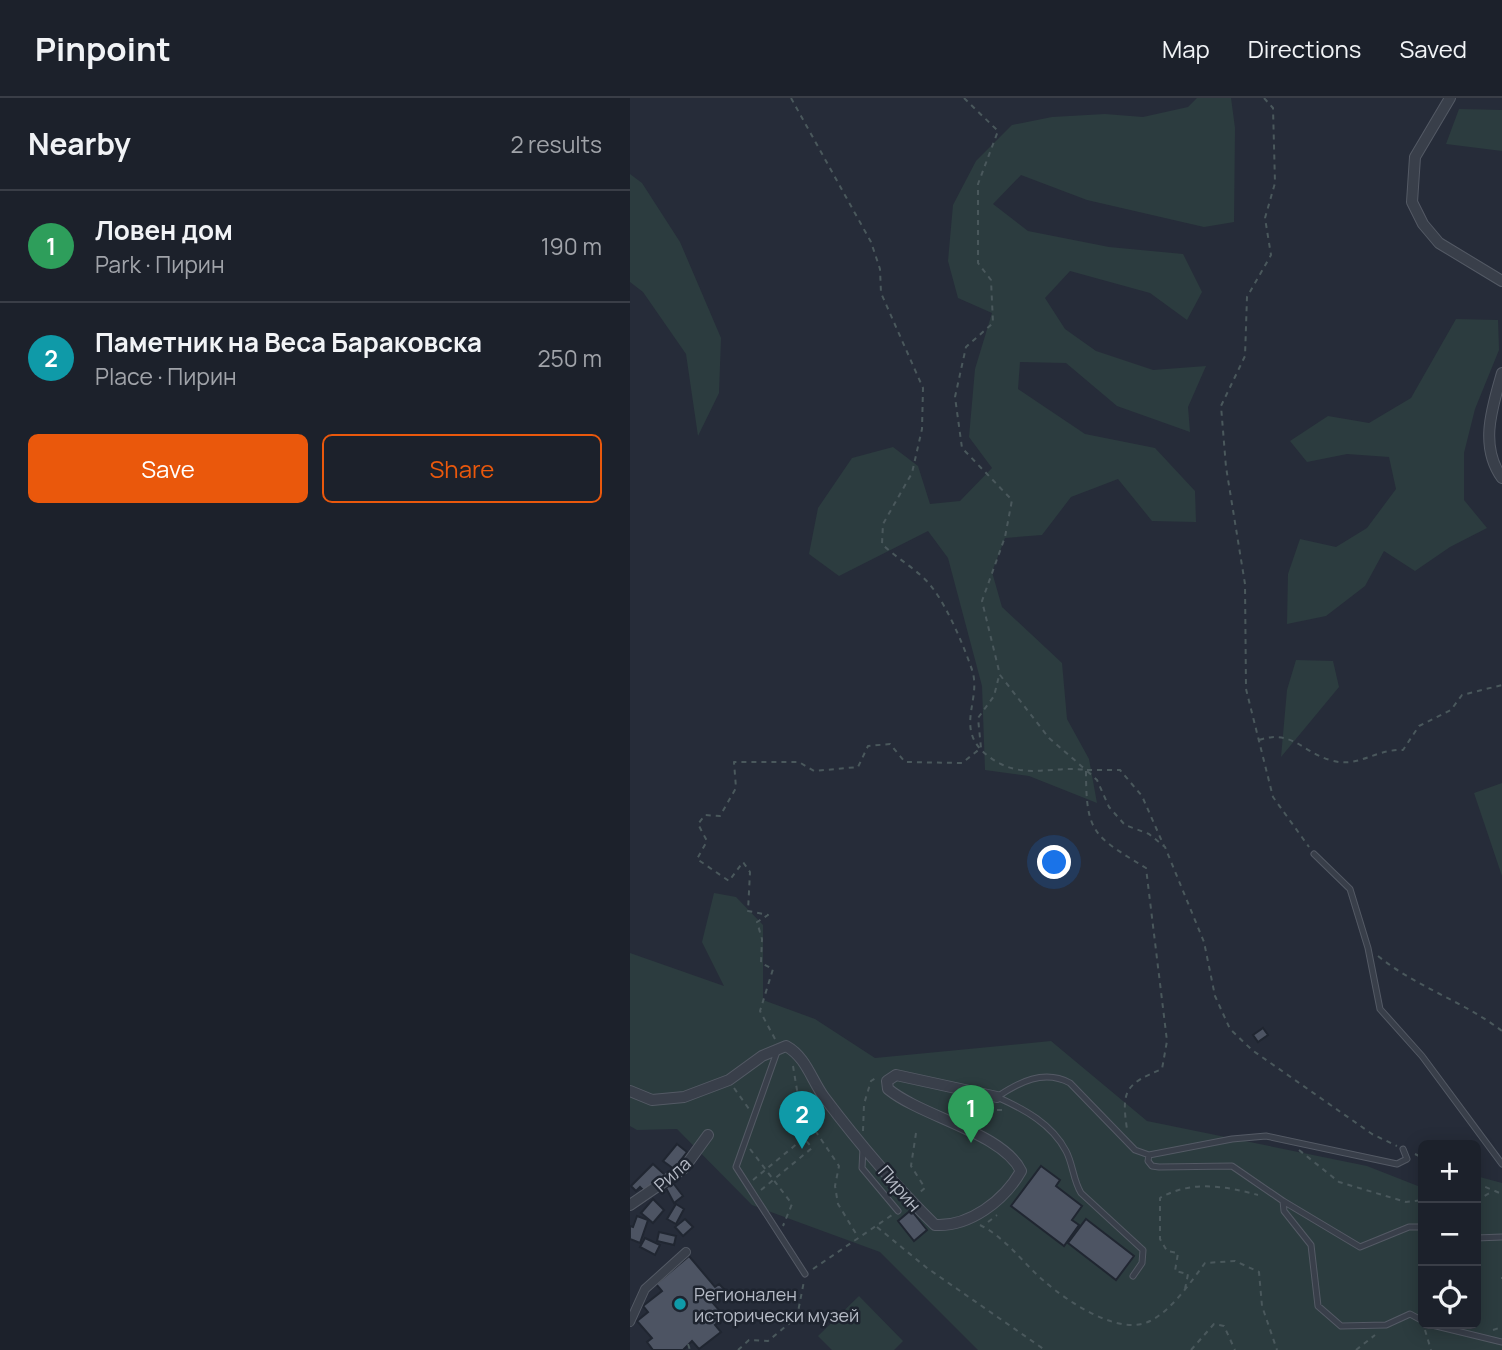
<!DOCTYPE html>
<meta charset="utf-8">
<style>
body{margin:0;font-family:Manrope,sans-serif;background:#292e37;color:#f1f3f6}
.controls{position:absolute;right:21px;bottom:21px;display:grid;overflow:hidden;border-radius:10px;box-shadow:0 4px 18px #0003}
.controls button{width:63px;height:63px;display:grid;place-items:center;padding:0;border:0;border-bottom:2px solid #3a3e47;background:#1c212b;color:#f1f3f6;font:35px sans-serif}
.you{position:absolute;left:425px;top:765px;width:24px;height:24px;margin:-18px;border:5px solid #fff;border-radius:50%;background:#1a73e8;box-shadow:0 0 0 10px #1a73e833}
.badge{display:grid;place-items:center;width:46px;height:46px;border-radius:50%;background:#ea580c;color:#fff;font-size:23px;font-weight:700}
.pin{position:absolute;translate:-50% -58px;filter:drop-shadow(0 2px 4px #0008)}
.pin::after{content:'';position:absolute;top:37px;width:24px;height:21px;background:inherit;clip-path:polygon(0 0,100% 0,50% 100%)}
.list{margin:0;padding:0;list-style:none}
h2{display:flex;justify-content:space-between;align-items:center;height:91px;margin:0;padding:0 28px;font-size:30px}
h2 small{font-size:23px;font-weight:400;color:#a0a3a9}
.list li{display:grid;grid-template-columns:46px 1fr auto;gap:21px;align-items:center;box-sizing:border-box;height:112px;padding:0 28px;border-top:2px solid #3a3e47}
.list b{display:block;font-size:26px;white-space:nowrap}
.list p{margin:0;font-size:23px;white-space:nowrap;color:#a0a3a9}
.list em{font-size:23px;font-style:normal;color:#a0a3a9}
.actions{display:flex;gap:14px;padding:21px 28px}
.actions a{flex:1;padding:16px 0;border:2px solid #ea580c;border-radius:10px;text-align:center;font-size:24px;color:#ea580c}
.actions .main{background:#ea580c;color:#fff}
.icon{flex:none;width:38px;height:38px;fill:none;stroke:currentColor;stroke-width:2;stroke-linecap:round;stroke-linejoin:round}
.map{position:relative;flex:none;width:872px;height:1252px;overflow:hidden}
header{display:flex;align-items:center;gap:42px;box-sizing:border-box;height:98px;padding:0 35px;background:#1c212b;border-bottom:2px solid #3a3e47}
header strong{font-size:33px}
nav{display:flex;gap:38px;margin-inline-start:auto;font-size:24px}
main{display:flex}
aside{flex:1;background:#1c212b}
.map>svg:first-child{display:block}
.green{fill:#2c3c3f}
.building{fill:#4d5463;stroke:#202631;stroke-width:2}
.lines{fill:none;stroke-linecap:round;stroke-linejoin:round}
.service-casing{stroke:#545a65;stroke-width:7}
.pedestrian-casing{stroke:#545a65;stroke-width:10}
.minor-casing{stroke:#545a65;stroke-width:12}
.path{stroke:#4a585c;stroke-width:2;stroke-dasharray:5 5;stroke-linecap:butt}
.service{stroke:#393f4a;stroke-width:5}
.pedestrian{stroke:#393f4a;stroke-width:8}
.minor{stroke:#393f4a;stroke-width:10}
.culture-dot{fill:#0f9aa8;stroke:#1e242f;stroke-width:2.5}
.labels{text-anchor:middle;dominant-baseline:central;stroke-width:5;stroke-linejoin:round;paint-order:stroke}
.street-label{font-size:18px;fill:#b5bac5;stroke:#1e242f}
.poi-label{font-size:18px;fill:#b5bac5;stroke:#1e242f;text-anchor:start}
</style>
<header>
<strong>Pinpoint</strong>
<nav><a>Map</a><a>Directions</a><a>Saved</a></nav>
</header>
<main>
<aside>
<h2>Nearby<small>2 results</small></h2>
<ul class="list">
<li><span class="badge" style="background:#2e9e5b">1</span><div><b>Ловен дом</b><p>Park · Пирин</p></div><em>190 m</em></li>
<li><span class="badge" style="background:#0f9aa8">2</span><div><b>Паметник на Веса Бараковска</b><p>Place · Пирин</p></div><em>250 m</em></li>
</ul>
<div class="actions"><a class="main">Save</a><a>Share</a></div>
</aside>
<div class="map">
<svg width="872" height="1252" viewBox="0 0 872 1252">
<rect width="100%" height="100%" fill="#262c39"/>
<!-- green -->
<path class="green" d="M567,0H601L605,30L604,124L574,129L457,102L391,77L363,106L398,133L479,149L553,156L572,194L557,222L520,195L440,173L415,200L435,231L466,253L523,272L576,268L558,309L560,334L487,308L436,265L390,264L388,291L455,336L525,350L565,393L566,424L522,423L488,381L441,399L412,437L375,440L362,474L372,509L432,565L437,621L459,661L467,705L399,678L355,672L352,588L318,460L298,433L209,478L179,456L188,410L222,360L263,349L288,368L300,406L330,403L362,370L339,339L345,271L362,215L328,200L318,163L323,107L346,63L382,27L422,19L475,16L513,19L558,9Z
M829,11L872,12V53L816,46Z
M0,76L12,85L50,144L91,240L89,295L68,338L56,256L13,194L0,184Z
M826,221L868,222L869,252L845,311L834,355V402L857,430L820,449L785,473L754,453L735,488L696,518L657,526L658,476L670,441L706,449L737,430L766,391L759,359L717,356L677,364L660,343L698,318L739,325L781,300Z
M666,562L703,563L709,589L651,659L657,592Z
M872,685V778L844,695Z
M84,795L106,799L133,827V902L185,921L245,960L421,943L517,1023L737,1068L793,1090V1226H846V1078L872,1085V1252H348L250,1154L122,1107L47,1031L7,1032L0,1028V855L94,888L72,844Z
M229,1198L273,1243L264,1252H202L188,1238Z"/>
<!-- building -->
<path class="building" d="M633,930L638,937L628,944L623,937Z
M47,1046L57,1054L44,1071L33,1063Z
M23,1066L35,1077L17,1096L10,1089L6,1093L1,1088Z
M411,1068L430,1082L426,1088L452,1108L442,1122L449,1127L434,1148L381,1108Z
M43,1085L53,1098L44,1105L36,1090Z
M23,1101L34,1112L23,1125L11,1115Z
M46,1106L54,1111L46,1126L37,1121Z
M281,1112L297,1132L284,1143L268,1123Z
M7,1118L18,1122L10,1145L0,1141V1128L3,1129Z
M55,1121L63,1129L53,1138L45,1129Z
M456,1121L504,1158L486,1182L438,1145Z
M29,1134L46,1138L44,1147L27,1143Z
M15,1140L30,1147L25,1157L10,1149Z
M59,1158L85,1189L89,1186L96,1193L82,1204L95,1219L85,1227L91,1234L69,1251L62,1243L53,1252H23L17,1244L22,1240L7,1223L18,1214L13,1208L32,1193L26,1186Z"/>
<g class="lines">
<!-- service casing -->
<g class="service-casing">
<path id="service" d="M684,756L720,791L738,850L750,911L792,958L872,1066
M148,951L106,1069L175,1176
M367,999C389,984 414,971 440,985L505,1052L519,1057L602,1041L636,1038L767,1066L777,1061L773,1051
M367,999C394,1011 422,1026 436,1053C443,1066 443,1082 451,1095L513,1152L512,1165L503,1178
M233,1050L232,1070L268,1113
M519,1057L518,1063L522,1068L529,1069L602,1068L653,1103L730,1149L779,1129H793
M653,1103L654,1113L681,1147L688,1208L711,1228L756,1227L780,1216L793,1223
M846,1140L872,1139
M798,1226L872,1244"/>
</g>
<!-- pedestrian casing -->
<g class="pedestrian-casing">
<path id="pedestrian" d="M0,1224L15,1191L56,1154"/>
</g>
<!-- minor casing -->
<g class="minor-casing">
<path id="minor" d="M820,0L785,59L782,104L793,126L809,145L872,183
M872,275C862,310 849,348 872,380
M0,993L22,1002L54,999L99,982L132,958L156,948C176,959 181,981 194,999C228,1044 265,1088 305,1127C339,1129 374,1103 391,1073C373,1035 292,1019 258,991L257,983L266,977L367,999
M0,1107L54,1070L78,1037"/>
</g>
<!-- path -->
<path class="path" d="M161,0L241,144L250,171L251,195L293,290L292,331L282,375L253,426L252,446C268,462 291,473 304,492C318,511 333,546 341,569C354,601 322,630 358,658C392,684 421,667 456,672L467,682L479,709L495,727L519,736L535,749L574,844L585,898L600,931L622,952L742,1036L767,1048
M334,0L368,33L348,86V165L361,182L363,225L336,249L325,299L332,350L382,402L375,439L352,503L370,577L419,640L456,672H490L512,698L534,748
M634,0L643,10L645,85L635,120L641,157L617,199L615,258L591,308L596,369L615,486L616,591L643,699L679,749
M629,642C662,631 672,654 700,662C729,671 743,651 773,652L789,628L821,612L832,597L872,587
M456,673C456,736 464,738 516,770L537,943L532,971C496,986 491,992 497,1031
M748,858C786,889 833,903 872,933
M145,941L130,913L143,871L131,865L132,841L127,824L138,817L118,813L120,774L113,764L99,783L67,761L77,743L68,726L75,717L90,718L106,690L104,664H169L184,673L228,669L238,648L260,646L275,664L332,665L351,650L348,620L364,598L369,578
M163,968L170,1010L209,1068L205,1088L208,1106L228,1139
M104,990L119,1011
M367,1012H373
M233,1033L234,1006L241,983L246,980
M286,1035L281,1068L295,1090L288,1096
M120,1051L162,1106L153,1128
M669,1052L709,1084L776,1104L793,1102
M785,1056L793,1060
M123,1082L174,1040L182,1050L131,1092
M846,1085L872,1096
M846,1103L863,1093
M358,1124L367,1117
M350,1127C376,1140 392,1164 414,1183C437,1203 489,1239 520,1223C542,1212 560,1185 575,1165L605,1163L629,1174L632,1208L647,1252
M247,1129L297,1170L415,1252
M183,1171L262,1117
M871,1180H872
M555,1191L558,1176L545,1173L548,1155L537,1153L530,1141V1100C561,1082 595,1088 628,1097
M795,1232L801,1252
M863,1232L872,1229
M58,1246L60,1252
M108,1252L119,1242L138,1243L167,1219L174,1183
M561,1252L584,1226L594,1228L605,1252
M726,1252L745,1237"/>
<!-- service -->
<use href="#service" class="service"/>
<!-- pedestrian -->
<use href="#pedestrian" class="pedestrian"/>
<!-- minor -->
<use href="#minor" class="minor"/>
</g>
<!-- markers -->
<circle class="culture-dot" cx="50" cy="1206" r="7"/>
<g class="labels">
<!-- street labels -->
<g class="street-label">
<text transform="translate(42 1076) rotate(-42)">Рила</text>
<text transform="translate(270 1090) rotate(49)">Пирин</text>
</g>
<!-- poi labels -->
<g class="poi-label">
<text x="64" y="1196">Регионален<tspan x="64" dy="21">исторически музей</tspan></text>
</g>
</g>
</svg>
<div class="controls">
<button>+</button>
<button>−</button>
<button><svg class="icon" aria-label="locate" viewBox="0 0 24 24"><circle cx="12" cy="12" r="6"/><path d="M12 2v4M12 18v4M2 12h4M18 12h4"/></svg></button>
</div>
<div class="you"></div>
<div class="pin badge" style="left:341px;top:1045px;background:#2e9e5b">1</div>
<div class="pin badge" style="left:172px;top:1051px;background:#0f9aa8">2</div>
</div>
</main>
